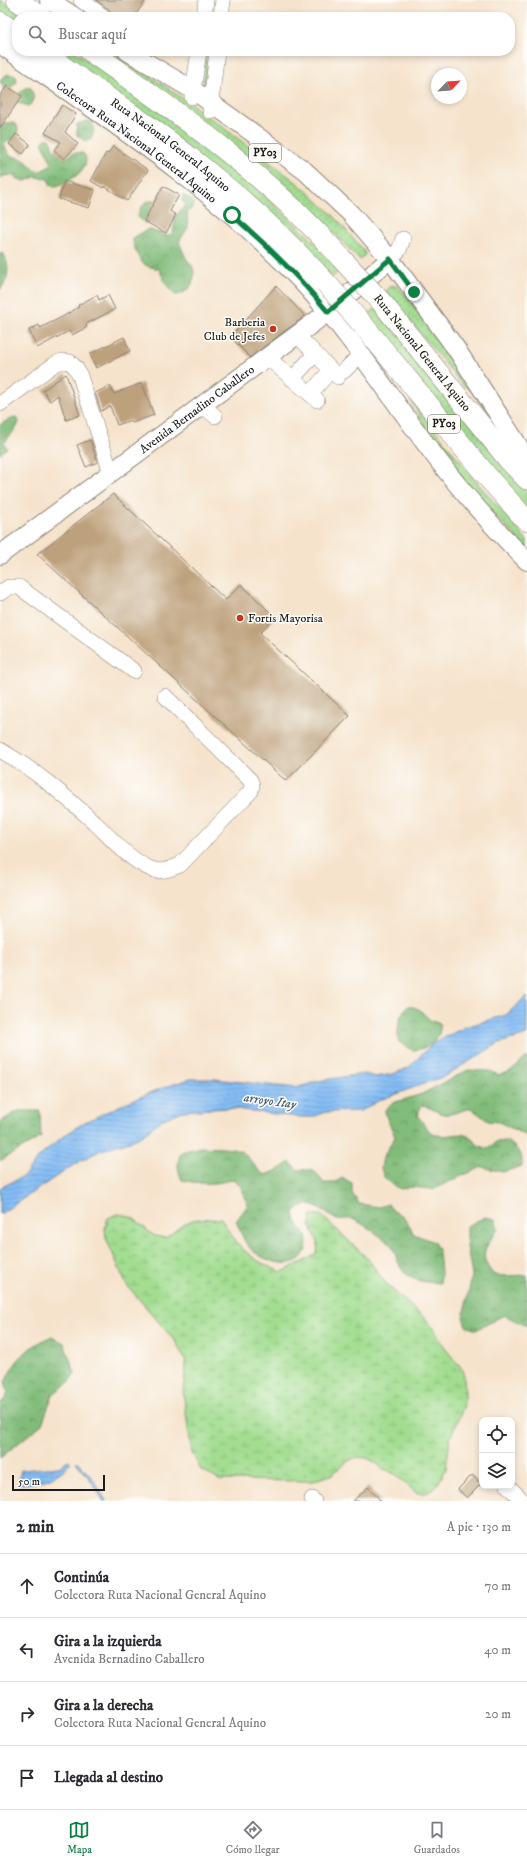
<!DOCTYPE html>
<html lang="es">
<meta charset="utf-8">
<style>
body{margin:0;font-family:"IM FELL DW Pica",serif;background:#f2f2f3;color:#2b2b33}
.controls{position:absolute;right:12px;bottom:12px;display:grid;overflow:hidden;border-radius:8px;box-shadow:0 2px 6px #0003}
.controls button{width:36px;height:36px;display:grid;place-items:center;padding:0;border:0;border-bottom:1px solid #e1e1e2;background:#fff;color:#2b2b33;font:20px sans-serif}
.compass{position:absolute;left:431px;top:68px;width:36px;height:36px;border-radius:50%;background:#fff;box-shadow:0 2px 6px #0003;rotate:65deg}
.scale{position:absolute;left:12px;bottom:10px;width:93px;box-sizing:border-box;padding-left:4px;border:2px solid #1c1c1c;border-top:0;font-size:11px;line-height:14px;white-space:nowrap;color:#1c1c1c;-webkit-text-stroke:3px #fdfcf7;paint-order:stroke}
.stop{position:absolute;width:12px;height:12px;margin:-9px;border:3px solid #0b8043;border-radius:50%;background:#fff}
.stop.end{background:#0b8043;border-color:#fff;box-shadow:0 1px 4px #0008}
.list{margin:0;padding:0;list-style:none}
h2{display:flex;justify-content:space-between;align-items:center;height:52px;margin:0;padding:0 16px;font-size:17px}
h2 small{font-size:13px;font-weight:400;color:#7c7c81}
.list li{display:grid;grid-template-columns:26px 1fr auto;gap:12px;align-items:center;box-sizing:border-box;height:64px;padding:0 16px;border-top:1px solid #e1e1e2}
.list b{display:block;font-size:15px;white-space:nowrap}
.list p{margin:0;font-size:13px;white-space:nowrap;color:#7c7c81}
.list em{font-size:13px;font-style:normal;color:#7c7c81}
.icon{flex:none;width:22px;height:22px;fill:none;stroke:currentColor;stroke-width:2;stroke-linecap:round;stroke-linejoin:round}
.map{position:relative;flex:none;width:527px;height:1501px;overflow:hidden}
.search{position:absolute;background:#fff;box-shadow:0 2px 6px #0003;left:12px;right:12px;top:12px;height:44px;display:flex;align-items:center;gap:10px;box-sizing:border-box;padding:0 14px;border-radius:16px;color:#7c7c81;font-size:15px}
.sheet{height:308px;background:#fff}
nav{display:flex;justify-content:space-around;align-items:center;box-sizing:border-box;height:56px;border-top:1px solid #e1e1e2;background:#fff;font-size:11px;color:#7c7c81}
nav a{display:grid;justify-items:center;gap:2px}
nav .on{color:#0b8043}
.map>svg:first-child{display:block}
.grass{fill:url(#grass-dots);stroke:#5f7c56}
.forest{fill:url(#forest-crowns);stroke:#4e6c4b}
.wetland{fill:url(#wetland-marsh);stroke:#5f7c56}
.water{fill:url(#water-rules);stroke:#506c88}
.building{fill:#bda07b}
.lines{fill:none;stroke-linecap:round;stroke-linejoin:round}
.minor-casing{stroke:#898074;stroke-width:16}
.major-casing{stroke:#898074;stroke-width:20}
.highway-casing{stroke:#898074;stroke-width:22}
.minor{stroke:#fff;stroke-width:15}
.major{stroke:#fff;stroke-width:18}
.highway{stroke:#fff;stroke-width:21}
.highway-bridge-casing{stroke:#898074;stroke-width:22;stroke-linecap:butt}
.highway-bridge{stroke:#fff;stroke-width:21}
.route{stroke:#0b8043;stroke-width:5}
.poi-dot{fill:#c8321e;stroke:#fdfcf7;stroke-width:1.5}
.labels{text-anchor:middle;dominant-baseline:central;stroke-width:3;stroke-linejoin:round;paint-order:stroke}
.shield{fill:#fdfcf7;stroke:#605f5e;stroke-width:1}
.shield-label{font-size:11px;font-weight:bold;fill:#1c1c1c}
.street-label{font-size:12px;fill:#1c1c1c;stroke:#fdfcf7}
.poi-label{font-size:12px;fill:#1c1c1c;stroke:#fdfcf7;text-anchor:end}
.water-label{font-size:13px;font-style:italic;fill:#455c72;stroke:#fdfcf7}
</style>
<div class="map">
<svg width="527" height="1501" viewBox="0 0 527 1501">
<defs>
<pattern id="grass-dots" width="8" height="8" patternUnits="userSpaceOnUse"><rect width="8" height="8" fill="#a2dd90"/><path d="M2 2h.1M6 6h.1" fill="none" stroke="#8bbd7c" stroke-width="1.8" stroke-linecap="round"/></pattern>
<pattern id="forest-crowns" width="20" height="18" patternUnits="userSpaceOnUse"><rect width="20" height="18" fill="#81bc7a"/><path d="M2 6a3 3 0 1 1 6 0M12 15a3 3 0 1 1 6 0" fill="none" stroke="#699863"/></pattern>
<pattern id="wetland-marsh" width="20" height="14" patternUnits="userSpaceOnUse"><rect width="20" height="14" fill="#a2dd90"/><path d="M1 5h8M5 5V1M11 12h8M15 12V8" fill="none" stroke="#8bbd7c"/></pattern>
<pattern id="water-rules" width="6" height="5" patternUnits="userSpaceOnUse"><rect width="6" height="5" fill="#83bcf4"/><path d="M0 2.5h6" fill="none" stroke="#71a1d1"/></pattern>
</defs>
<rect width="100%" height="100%" fill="#fdfcf7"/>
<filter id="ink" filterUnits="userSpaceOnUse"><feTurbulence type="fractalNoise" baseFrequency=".025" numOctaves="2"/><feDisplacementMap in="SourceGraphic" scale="8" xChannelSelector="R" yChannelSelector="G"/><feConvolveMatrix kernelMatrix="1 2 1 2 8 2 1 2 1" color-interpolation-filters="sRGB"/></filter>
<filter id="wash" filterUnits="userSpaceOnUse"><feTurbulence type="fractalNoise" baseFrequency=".012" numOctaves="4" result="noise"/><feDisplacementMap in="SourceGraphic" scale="16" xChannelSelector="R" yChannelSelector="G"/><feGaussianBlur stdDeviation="0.9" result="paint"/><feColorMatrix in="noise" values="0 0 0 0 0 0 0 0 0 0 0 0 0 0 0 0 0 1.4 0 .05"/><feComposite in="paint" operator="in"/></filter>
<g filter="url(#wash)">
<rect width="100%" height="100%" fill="#f6e3cc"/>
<!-- grass -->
<path class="grass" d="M0,0L25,17H17V26L0,14Z
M52,51H74L197,138L247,179L342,268L333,277Z
M107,51H114L197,108L300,185L333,215L364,251L365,255L360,260L338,237L284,186L181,103Z
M206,51H210L205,83L203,84Z
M391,286H396L401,290L427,321L502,432L472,391L461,383L386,291Z
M376,308L508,471L527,491V511L367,316Z
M411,400L479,485L527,540V548L479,499L431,437Z"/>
<!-- forest -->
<path class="forest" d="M8,74L16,76L17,82L9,89L5,91L0,81L3,77Z
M28,87L31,88C33,94 36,102 28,106L19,103L18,101L21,91Z
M87,121L92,122C95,130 94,137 87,142L77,135V124Z
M12,122L17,125L18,130L17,136L8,141L4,145L9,155L25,160L36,171H41L50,166L51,161L42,143L45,139H50L53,149L65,159L73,153H83C96,167 63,188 51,186L48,179L35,177L25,181C14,179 12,171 0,178V126Z
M183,195L193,201L194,205L187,213L188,228L179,241C180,245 186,259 188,261C190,264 192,265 193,268C197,282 188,294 175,295L166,284L159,269C143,265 143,266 136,251C134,247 133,244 133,238L148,229L168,236L173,233L175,216L186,205L182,201Z
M148,201H153L155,206L149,220L145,224L138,217C139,209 142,206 148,201Z
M0,253L4,254C10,268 9,279 0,290Z
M16,417L19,422L17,427L4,443L7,448L0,454V425L11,418Z
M409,1006L419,1009L430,1020L440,1024C442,1040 426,1050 412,1050L399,1042C396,1032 399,1010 409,1006Z
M527,1057V1136L499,1122L488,1121L471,1108C462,1110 449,1117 440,1113C434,1110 429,1107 422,1105L417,1115L430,1132L441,1136L462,1134L471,1137L478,1145L487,1149L496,1142L507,1141C518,1149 523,1152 522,1166L503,1172L482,1167L433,1189L411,1187L401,1189L392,1185L384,1177L381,1168L383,1157L395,1137C392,1127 386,1121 385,1110L393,1103L422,1094L468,1070L489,1071L499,1075L509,1072Z
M18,1111H40L41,1137L0,1161V1122Z
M201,1147C211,1148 234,1147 242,1152C250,1158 255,1168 264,1175L274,1172L290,1162L297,1170C311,1169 316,1169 323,1183H333L343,1178L352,1183V1193L359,1204L379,1207L388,1204L394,1212L403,1216L414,1234L434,1242L439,1252L441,1273L440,1283C428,1282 414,1282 405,1273C397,1266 397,1254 391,1245C388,1241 360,1222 355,1220C349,1218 344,1219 337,1220C320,1211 312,1194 294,1212C294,1215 295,1218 296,1221C299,1229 307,1232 307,1243C305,1274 266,1264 251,1249C244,1243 240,1230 236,1221L248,1205L240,1185L233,1179C217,1185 199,1184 182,1180C177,1169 177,1163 181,1152Z
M485,1217L495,1219L498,1229C485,1248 477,1255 494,1275L504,1276L527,1275V1326L504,1315L476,1330L466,1326L463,1317L472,1276L467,1246V1226Z
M52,1336L64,1343L75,1373L69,1382L53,1394L42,1424L0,1458V1402L4,1401L8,1392L5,1382C17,1357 27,1348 52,1336Z"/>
<!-- wetland -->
<path class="wetland" d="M118,1214C137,1216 139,1225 153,1235C156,1237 162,1237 166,1238C176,1230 186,1220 199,1219C208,1217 210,1221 221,1218C237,1247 250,1260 282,1272L308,1259L317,1253L318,1243L310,1225L311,1215H321L368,1259L387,1285L430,1323L447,1351L460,1366L464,1375L465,1397L463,1408L450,1438L446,1469L436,1487L427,1493H417L393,1473L383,1469L376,1463L367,1458L357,1457L348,1461L331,1475L312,1481L219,1480L201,1470L192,1453L187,1420L183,1390L186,1369L185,1359L175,1341L126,1284L106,1238L105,1228L108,1218Z"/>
<!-- water -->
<path class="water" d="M527,996V1035L499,1043L445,1076L380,1100L360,1111L326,1112L313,1117H297L228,1108L182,1111L161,1120L138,1138L99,1151L75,1164L0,1214V1188L24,1176L39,1157L62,1137L85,1122L130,1101L165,1087L190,1079H214L296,1088L318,1081L355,1075L366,1074L375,1077L393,1074L408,1068L432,1044L465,1027L506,1015Z
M68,1460L71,1462C59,1478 38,1484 18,1484L21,1470L59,1467Z
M77,1461L94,1480L106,1501H103L92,1482L76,1462Z"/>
<g id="blocks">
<!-- building -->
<path class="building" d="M96,0H146L134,17H113L110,10Z
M7,86L22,96L0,128V96Z
M62,105L76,114L65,132L78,144L64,159L54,150L61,142L45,133Z
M16,134L30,144L23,154L9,144Z
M113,146L148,170L127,201L104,186L103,188L91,181L106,153L108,154Z
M64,181L95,190L89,208L59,199Z
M163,186L179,195L170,211L176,215L166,233L144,221Z
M276,286L305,316L250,357L230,337Z
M97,295L99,300L108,295L115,309L86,324L87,327L72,335L69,331L37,348L29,330L39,325L40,328L62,317L79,307L78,305Z
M124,337L130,351L96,368L90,354Z
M66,374L80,415L66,420L58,395L50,401L43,390Z
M142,383L154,415L132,423L131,420L117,425L110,406L101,411L95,393L110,386L114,394Z
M90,440L98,462L86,467L77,445Z
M113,494L226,600L241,584L275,617L260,633L350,716L286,781L37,554Z
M472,1475L481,1484L467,1498L458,1489Z
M368,1487L381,1501H353Z"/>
</g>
</g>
<g filter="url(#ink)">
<use href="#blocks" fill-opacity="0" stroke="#898074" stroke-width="1"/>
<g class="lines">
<!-- minor casing -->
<g class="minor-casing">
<path id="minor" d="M81,0L104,17
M204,17L206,0
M221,17L223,0
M192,97L199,51
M210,111L217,51
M390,259L399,250L403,239
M297,335L338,377
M267,357L317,400
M344,371L360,355
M292,379L315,354
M310,394L331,370
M0,404L55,364L62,361L70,362L76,368L80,376L111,473
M202,405L215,416
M0,593L9,587H19L134,671
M0,750C35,770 64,795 94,822C111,838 129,860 151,869C161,873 170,869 180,865L251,791L252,785L250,780L165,696
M508,1486L523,1501
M312,1499L314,1501"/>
</g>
<!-- major casing -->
<g class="major-casing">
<g id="major">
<path d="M49,0L75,17"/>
<path id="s1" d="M0,44C104,117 215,188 302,282C358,342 400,414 452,478C475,507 501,535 527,561"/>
<path d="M127,51L193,90L275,149L305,171L351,214L390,259L455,347L527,459"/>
<path id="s2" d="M0,555L328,312L390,259"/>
</g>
</g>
<!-- highway casing -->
<g class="highway-casing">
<g id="highway">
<path d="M17,0L41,17"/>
<path d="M0,22L17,34"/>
<path id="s3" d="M41,51C101,94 164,134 220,182C258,213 293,247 326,283"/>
<path d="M90,51C178,113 269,176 341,258"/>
<path d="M383,304L508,459L527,479"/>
<path d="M363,325L491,481L527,521"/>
</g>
</g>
<!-- minor -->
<use href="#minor" class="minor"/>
<!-- major -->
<use href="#major" class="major"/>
<!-- highway -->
<use href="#highway" class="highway"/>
<!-- highway-bridge casing -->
<g class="highway-bridge-casing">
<path id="highway-bridge" d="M341,258L383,304
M326,283L363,325"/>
</g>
<!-- highway-bridge -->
<use href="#highway-bridge" class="highway-bridge"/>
</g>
</g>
<g class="lines" filter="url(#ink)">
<!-- route -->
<path class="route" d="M232,215C267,245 299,277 328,312L390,259L414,292"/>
</g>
<!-- markers -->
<g class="poi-dot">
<circle cx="273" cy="329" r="4"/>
<circle cx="240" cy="618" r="4"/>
</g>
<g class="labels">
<!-- shield labels -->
<g class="shield">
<rect x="249" y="144" width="32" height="18" rx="3"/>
<rect x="428" y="415" width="32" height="18" rx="3"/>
</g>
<g class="shield-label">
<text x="265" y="153">PY03</text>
<text x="444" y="424">PY03</text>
</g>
<!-- street labels -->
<g class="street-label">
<text stroke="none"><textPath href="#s1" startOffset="168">Colectora Ruta Nacional General Aquino</textPath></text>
<text stroke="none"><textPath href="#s3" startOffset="160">Ruta Nacional General Aquino</textPath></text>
<text transform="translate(422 353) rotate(51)">Ruta Nacional General Aquino</text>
<text stroke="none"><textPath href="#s2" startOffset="245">Avenida Bernadino Caballero</textPath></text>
</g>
<!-- poi labels -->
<g class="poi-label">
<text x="265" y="322">Barberia<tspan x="265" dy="14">Club de Jefes</tspan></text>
<text x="248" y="618" text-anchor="start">Fortis Mayorisa</text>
</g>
<!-- water labels -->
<g class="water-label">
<text transform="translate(270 1101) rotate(8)">arroyo Itay</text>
</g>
</g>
</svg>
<div class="controls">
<button><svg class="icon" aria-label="locate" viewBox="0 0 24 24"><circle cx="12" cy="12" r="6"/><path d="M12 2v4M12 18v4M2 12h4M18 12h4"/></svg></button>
<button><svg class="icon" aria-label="layers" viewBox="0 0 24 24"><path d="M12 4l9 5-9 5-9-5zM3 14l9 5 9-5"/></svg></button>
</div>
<svg class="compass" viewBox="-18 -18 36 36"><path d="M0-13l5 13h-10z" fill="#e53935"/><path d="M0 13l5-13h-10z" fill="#7c7c81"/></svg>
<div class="scale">50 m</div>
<div class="stop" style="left:232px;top:215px"></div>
<div class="stop end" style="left:414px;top:292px"></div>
<div class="search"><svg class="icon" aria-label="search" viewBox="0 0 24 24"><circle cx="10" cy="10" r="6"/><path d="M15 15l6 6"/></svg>Buscar aquí</div>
</div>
<section class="sheet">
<h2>2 min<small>A pie · 130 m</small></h2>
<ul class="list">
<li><svg class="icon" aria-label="ahead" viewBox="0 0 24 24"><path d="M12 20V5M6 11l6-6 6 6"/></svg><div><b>Continúa</b><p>Colectora Ruta Nacional General Aquino</p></div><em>70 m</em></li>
<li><svg class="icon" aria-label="left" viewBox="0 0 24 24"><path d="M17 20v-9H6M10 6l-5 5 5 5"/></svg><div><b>Gira a la izquierda</b><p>Avenida Bernadino Caballero</p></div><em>40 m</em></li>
<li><svg class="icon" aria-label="right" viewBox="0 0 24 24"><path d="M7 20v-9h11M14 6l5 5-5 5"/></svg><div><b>Gira a la derecha</b><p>Colectora Ruta Nacional General Aquino</p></div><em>20 m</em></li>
<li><svg class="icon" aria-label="arrive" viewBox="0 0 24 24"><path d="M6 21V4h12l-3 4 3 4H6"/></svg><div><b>Llegada al destino</b></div></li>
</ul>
</section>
<nav>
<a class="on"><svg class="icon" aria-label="map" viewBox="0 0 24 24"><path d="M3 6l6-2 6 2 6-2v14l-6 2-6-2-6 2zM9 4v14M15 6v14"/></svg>Mapa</a>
<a><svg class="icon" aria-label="directions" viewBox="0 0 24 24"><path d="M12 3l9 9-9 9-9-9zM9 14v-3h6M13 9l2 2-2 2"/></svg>Cómo llegar</a>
<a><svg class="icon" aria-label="saved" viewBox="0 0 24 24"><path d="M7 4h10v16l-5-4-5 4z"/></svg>Guardados</a>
</nav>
